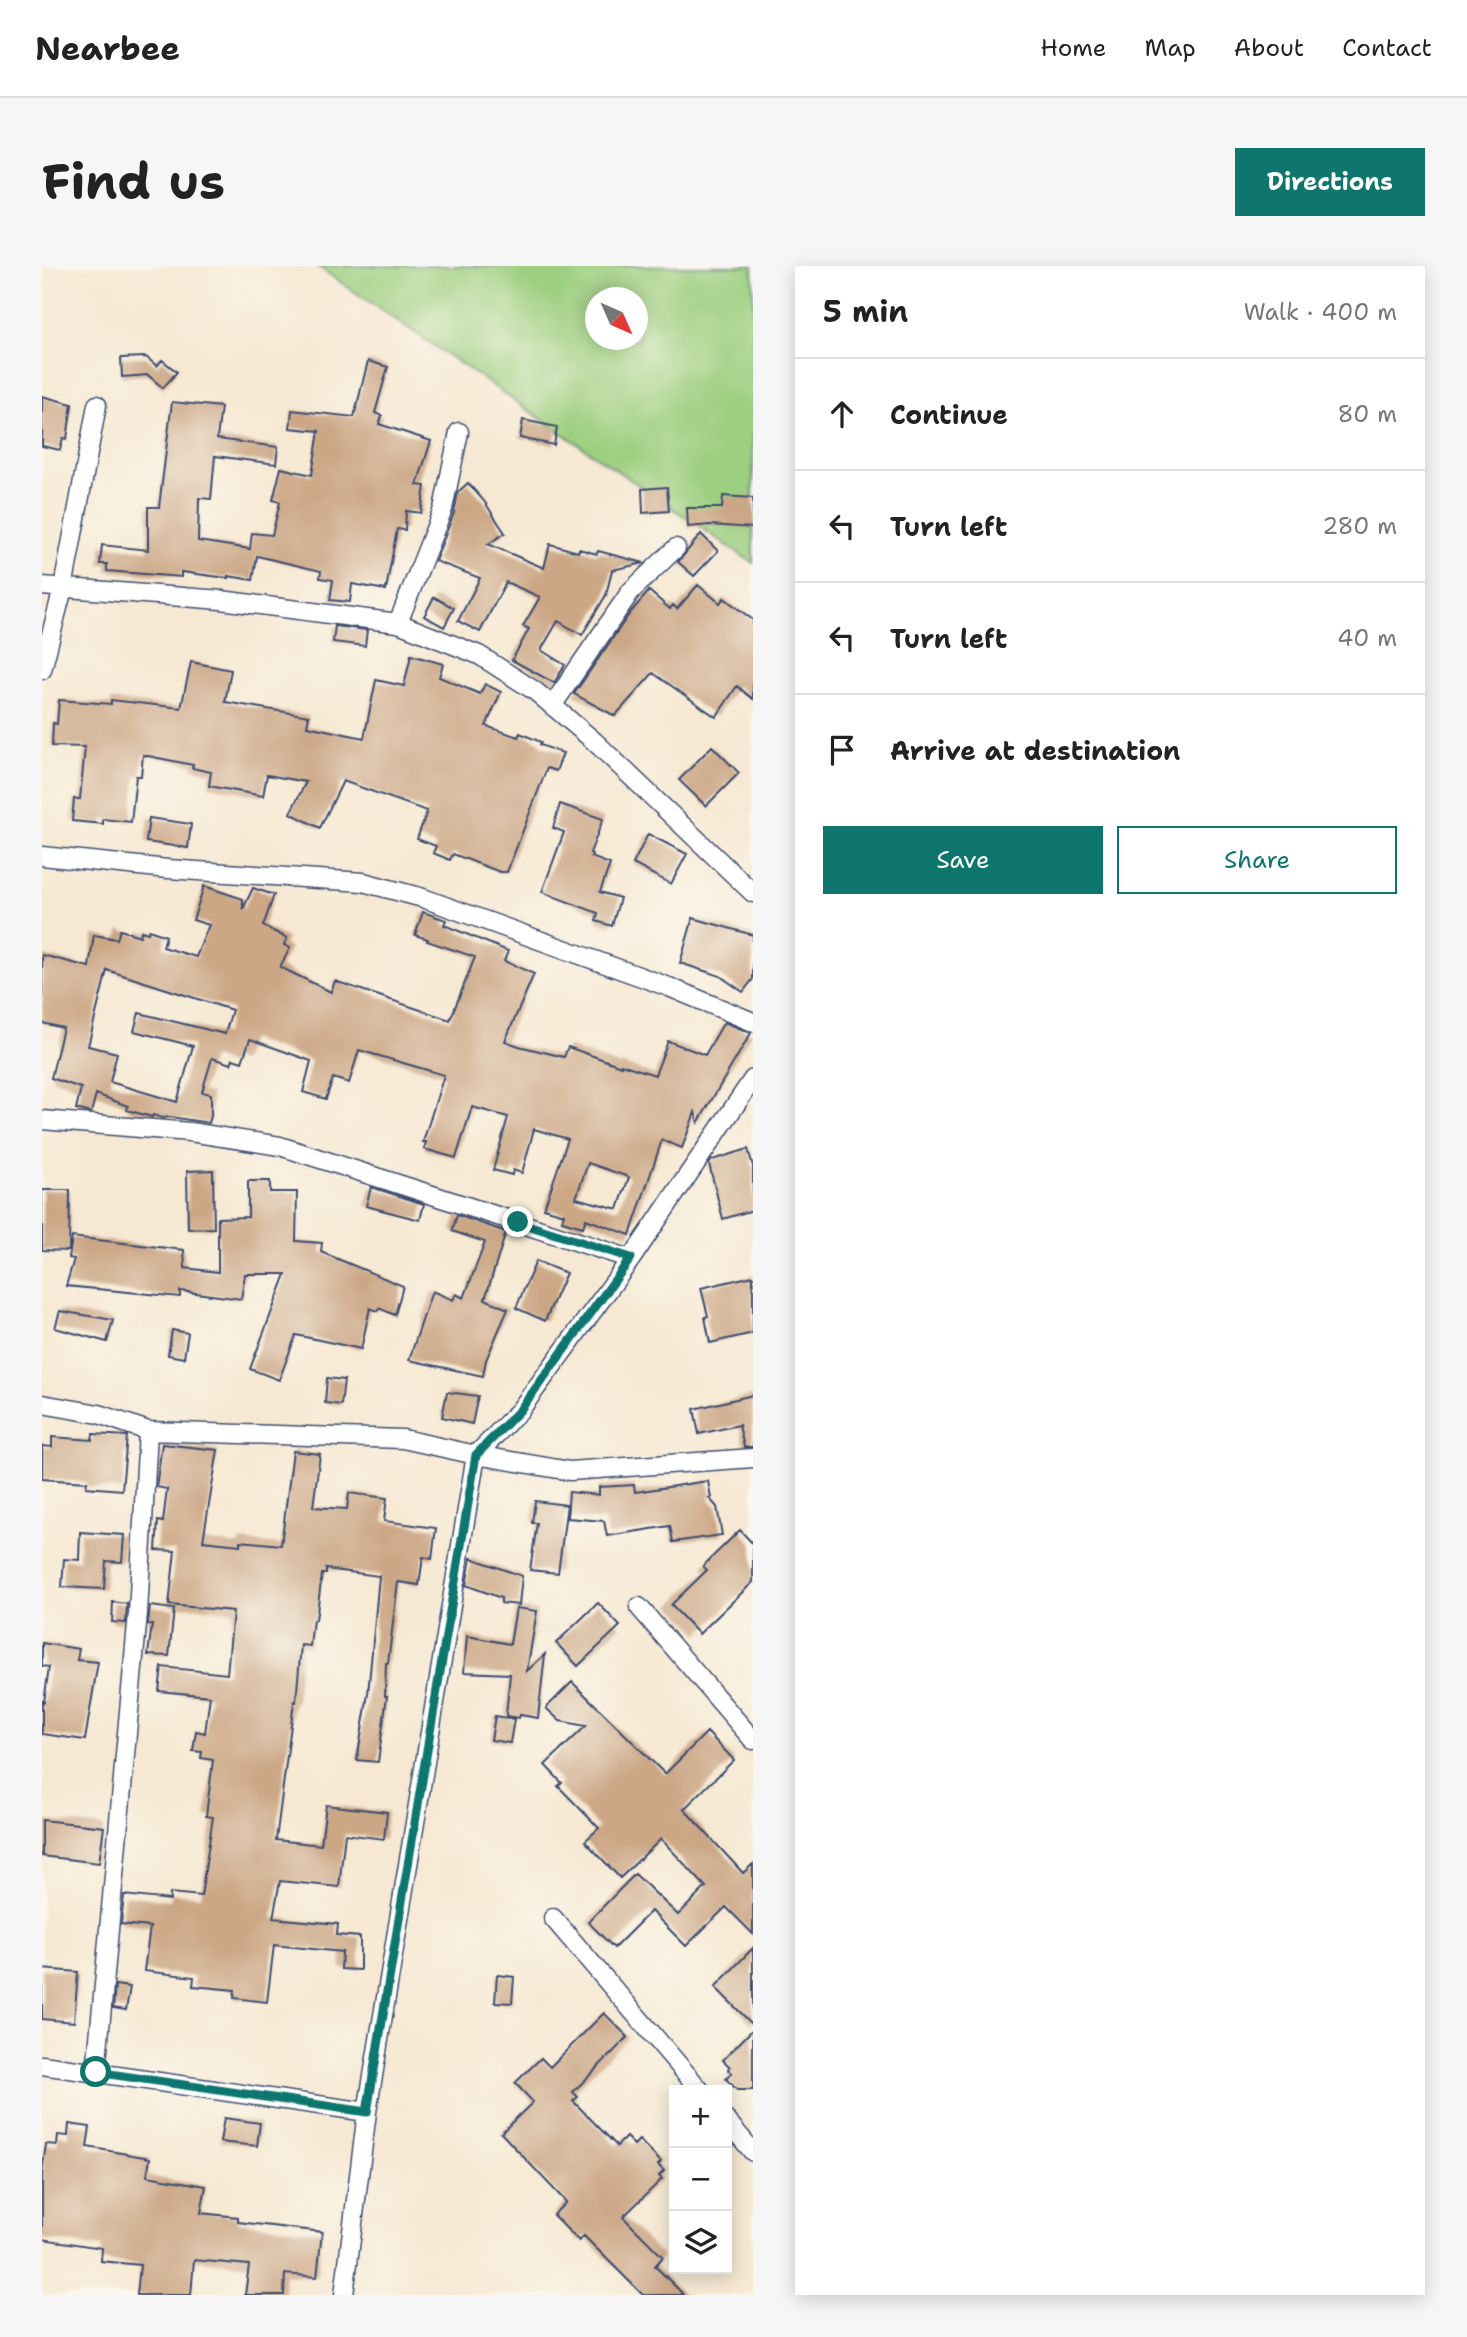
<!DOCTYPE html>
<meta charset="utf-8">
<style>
body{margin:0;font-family:"Shantell Sans",sans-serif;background:#f6f6f6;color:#222}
.controls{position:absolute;right:21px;bottom:21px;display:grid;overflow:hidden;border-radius:0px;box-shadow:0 4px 18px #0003}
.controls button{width:63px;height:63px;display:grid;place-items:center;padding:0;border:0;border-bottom:2px solid #e0e0e0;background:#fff;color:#222;font:35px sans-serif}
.compass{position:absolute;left:543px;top:21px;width:63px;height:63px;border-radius:50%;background:#fff;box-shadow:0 4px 18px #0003;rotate:135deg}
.stop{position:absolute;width:21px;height:21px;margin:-16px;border:5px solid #0f766e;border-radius:50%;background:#fff}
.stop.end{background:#0f766e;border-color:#fff;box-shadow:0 2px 7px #0008}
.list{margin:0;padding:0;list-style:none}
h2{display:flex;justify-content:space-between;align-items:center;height:91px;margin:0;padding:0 28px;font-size:30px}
h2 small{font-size:23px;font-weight:400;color:#767676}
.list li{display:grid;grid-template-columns:46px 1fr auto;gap:21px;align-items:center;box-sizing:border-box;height:112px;padding:0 28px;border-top:2px solid #e0e0e0}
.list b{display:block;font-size:26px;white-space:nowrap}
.list em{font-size:23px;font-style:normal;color:#767676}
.actions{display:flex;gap:14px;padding:21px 28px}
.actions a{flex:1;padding:16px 0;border:2px solid #0f766e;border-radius:0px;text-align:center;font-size:24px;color:#0f766e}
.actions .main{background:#0f766e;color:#fff}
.icon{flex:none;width:38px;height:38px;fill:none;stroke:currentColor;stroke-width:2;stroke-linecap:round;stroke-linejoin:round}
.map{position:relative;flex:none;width:711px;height:2029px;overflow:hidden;border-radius:0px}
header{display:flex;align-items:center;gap:42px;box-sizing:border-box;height:98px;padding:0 35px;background:#fff;border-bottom:2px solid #e0e0e0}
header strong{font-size:33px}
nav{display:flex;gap:38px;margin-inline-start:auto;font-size:24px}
.intro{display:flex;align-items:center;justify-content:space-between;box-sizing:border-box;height:168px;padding:0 42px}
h1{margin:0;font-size:49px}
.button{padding:18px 32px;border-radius:0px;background:#0f766e;color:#fff;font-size:24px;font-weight:700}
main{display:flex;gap:42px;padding:0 42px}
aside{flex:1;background:#fff;border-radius:0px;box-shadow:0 4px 18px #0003}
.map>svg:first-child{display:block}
.green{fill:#9dcf80;stroke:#5c7f6f;stroke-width:2;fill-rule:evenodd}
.building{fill:#cca786;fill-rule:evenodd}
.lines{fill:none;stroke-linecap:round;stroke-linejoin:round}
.minor-casing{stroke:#3c4b6f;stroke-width:21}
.minor{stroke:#fff;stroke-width:18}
.route{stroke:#0f766e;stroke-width:9}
</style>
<header>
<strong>Nearbee</strong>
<nav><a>Home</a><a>Map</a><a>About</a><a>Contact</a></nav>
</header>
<div class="intro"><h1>Find us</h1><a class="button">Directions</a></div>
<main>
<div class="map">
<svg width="711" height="2029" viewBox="0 0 711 2029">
<rect width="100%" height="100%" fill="#fbf7ec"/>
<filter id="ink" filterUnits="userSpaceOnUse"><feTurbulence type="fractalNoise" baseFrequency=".0143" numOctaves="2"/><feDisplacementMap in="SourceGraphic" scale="14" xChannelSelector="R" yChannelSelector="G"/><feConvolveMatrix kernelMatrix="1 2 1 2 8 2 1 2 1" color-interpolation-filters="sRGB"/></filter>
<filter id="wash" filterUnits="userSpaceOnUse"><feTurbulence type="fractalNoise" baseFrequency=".00686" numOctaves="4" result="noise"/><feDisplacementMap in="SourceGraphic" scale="28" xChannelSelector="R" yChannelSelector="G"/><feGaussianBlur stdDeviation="1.57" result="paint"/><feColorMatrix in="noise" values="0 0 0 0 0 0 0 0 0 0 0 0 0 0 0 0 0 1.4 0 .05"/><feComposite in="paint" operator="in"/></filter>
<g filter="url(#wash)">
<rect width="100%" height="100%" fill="#f6e8d2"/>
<!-- green -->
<path class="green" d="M275,0H711V297ZM554,32H596V74H554Z"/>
<g id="blocks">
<!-- building -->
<path class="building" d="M104,91L115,100L120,94L135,106L121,122L106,109L80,111L79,92Z
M326,95L346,101L333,147L340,150L337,158L389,175L375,219L383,220L379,247L364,245L363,264L355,263L344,324L310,318L308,336L288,334L291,314L278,312L279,305L215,290L211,314L186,310V312L139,306V311L65,305V298H58L60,279L106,284V241H117L130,136L179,141L175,173L236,181L234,198L173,190L169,233L157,232L156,275L208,283L210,267L230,269L238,236L231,234L239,202L270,209L277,165L248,162L250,144L312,151Z
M0,130L30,138L25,173L21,172L18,184L0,180Z
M481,154L515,161L512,179L478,172Z
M426,217L442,235L463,267L446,278L502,302L508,278L536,286L537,283L555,288L556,285L602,297L570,304L564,329L540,369L516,355L499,384L523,399L512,417L470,394L487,363L481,360L498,331L464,316L438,366L416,355L438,312L393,295L412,247L416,226Z
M625,221L627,245L601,247L600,223Z
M681,230L711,232V262L668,259L646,261L645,242H680Z
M659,268L676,285L652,310L636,296Z
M656,319L678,337L682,332L711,354V433L695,420L674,451L611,407L573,450L532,428L588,347L607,325L628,343L631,339L635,343Z
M392,331L412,342L402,361L382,350Z
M293,360L325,364L323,380L291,376Z
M369,389L401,398L397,411L438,428L443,418L459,426L444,460L476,471L478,467L499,476L498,479L521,487L514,505L505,502L465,606H458L411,588L408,594L391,587L394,580L375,573L385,545L301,515L278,562L248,547L264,516L225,509L221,530L167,520L169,506L150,502L151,499L101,489L99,510H94L89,556L61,553V558L30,555L32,533H38L43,481L10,480L11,457L15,458L17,434L69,438V434L139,442L149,396L189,404L183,436L267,450L265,460L322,472L334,414L362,420Z
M670,480L697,507L664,540L637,514Z
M518,538L561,553L548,587L550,588L549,591L568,598L558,626L578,632L570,660L554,655L556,647L500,626L522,566L511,562Z
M107,552L149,558L146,582L104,576Z
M606,568L645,588L629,618L591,598Z
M162,620L201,633V643L211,622L232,629L221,660L245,672L242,679L248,682L238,701L289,726L293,715L408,754L433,691L385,675L386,673L373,669L381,646L404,654L402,659L466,685L462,695L492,708L463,775L477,780L522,791L526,781L579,800V798L613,809L626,775L663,789L682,756L709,767L656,857L653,846L640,882L620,874L588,969L544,953L541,961L520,955L522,948L502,942L526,873L492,863L480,907L471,904L470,909L451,904L466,851L430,841L414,892L382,883L384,876H381L402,809L317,784L307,817L291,812L284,833L261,826L269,795L208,773L200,796L191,793L189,798L170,792L160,826L169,828V850L167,857L128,851L120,852L111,849L110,851L85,844L86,840L54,828L49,847L34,843L39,822L9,812L21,762L0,757V689L47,701L52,669L75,673L78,664L98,670L99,665L106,667L107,664L124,670L121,681L154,691L167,659L151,654ZM65,704L190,744L183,768L97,747L92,765L151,780L135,836L68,816L75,787L46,780ZM546,897L587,911L576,943L534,932Z
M651,652L711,669V713L701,726L678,710L638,697Z
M706,883L711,900V944L681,953L667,898L670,894Z
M171,904L172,962L146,963L145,905Z
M206,915H228V926H255L254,975L280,977L279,986L361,1020L353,1049L337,1042L336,1045L328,1042L319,1083L254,1069L237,1114L208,1103L244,1008H203L199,1033L138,1025V1031L24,1020L32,993L27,992L30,971L142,984L143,1002L176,1006V952L206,951Z
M329,921L382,938L378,954L324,940Z
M0,924H28L27,985L0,984Z
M415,949L464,966L443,1033L466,1043L444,1094L441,1110L367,1094L390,1025L411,1034L414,1028L422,1032L443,976L410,965Z
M494,995L524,1007L503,1055L474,1042Z
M711,1010V1067L668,1077L663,1051L666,1050L659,1022Z
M18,1045L71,1054L65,1076L13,1062Z
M130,1064L146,1067L142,1092L126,1089Z
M285,1112L302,1114L299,1139L283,1137Z
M405,1126L436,1130L430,1158L400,1151Z
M711,1129V1181H702L697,1159L657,1168L652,1143Z
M51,1168L85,1170L80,1224L44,1221L45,1216L0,1213V1180L10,1181V1171L50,1174Z
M120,1178L176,1184L161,1275L198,1279V1275L239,1279L251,1185L278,1188L271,1241L305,1243L307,1227L345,1232L342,1255L394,1262L390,1293L381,1291L377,1319L356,1316L346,1397H344L343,1430H345L336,1496L315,1494L326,1428L337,1310L284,1303V1308H280L274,1354H271L268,1380L259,1379L254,1436H252L234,1574L279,1579L284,1539L345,1546L342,1573L303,1568L297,1621L238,1615L231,1652L296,1658L295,1669L318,1671V1704L299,1703L300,1686L232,1679L225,1736L192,1732L193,1724L151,1720L152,1711L102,1705L108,1661L79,1658L82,1629L128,1634V1627L159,1630L171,1551L164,1550L171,1494L159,1492L160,1486L151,1485L154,1465L163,1467L168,1430L117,1425L120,1401L185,1408L191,1345L127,1339L133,1285L114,1284L116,1255L121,1256L125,1223L114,1221Z
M666,1215L669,1232H667L675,1241L680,1269L631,1276L628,1260L565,1270L562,1255L525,1252L527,1226L557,1229V1221L592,1219L593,1226Z
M493,1235L525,1239L516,1307L488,1304L495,1257H490Z
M698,1264L711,1278V1316L657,1368L629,1339L665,1304L661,1300Z
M38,1266L82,1269L80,1296L64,1295L62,1323L20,1321L22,1293L37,1294Z
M429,1292L480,1310L477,1339L459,1337V1332L424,1319Z
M71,1336L85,1338L84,1357L70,1356Z
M556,1337L578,1360L536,1400L514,1377Z
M108,1340L132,1343L127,1390L106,1389L110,1359L106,1358Z
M474,1342L495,1345L485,1405L503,1388L496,1452L478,1449L477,1452L464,1450L468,1408L422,1406L425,1370L468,1378Z
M0,1377L37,1383L35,1394L56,1396L43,1474L0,1468V1435L2,1436L7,1401L0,1400Z
M530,1416L623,1508L665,1466L692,1494L642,1543L701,1607L711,1598V1668L684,1641L644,1680L609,1645L572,1682L546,1656L593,1608L636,1649L664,1621L619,1573L578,1612L543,1575L557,1562L516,1520L520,1517L503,1499L544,1460L518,1455L504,1442Z
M453,1450L472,1453L468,1477L449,1474Z
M0,1554L62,1561L57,1597L0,1590Z
M711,1682V1759L673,1721Z
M0,1703L36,1706L32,1756L0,1753Z
M455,1709L472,1711L470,1737L453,1736Z
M73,1719L88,1721L84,1744L71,1742Z
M562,1747L586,1771L531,1826L536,1831L531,1835L575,1880L584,1871L592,1879L597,1874L619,1896L616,1899L622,1905L617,1910L620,1913L581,1951L621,1991L613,2000L642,2029H601L542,1970L537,1975L511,1949L524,1936L459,1867L491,1836L473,1817L499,1792L508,1801Z
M711,1763V1824H695L684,1813L690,1807L686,1803L688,1801L681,1794Z
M182,1852L218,1857L215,1880L178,1876Z
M27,1858L48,1861L45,1881L108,1892L105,1910L164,1920L159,1947L196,1951V1956L280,1966L275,2011L243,2008L242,2029H203L207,1999L152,1994L149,2029H95L98,1999L59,1995L60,1982L0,1973V1906L4,1878L15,1879L16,1869L26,1870Z"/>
</g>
</g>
<g filter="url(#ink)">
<use href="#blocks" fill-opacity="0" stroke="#3c4b6f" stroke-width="2"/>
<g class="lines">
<!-- minor casing -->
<g class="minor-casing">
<path id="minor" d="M0,320L179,334L356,357L437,389L493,425L552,475L711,627
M356,357L401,243L417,166
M0,404L21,322L55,139
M510,440L589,325L634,282
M0,590L126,603L321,616L381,632L627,721L711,756
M0,854L148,866L238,880L589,993
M0,1138L57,1148L106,1165L361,1173L434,1189L528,1205L711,1192
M597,1341L711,1474
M511,1652L658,1824
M0,1799L325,1846
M54,1806L96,1347L106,1165
M685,1855L711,1886
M302,2029L325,1846L434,1189L478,1144L589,993L711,813"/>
</g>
<!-- minor -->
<use href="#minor" class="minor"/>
</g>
</g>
<g class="lines" filter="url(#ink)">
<!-- route -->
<path class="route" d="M54,1806L325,1846L434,1189L478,1144L589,992L476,956"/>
</g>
</svg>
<div class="controls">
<button>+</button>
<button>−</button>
<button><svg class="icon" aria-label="layers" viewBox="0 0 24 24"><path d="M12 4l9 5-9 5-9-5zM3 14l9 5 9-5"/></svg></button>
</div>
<svg class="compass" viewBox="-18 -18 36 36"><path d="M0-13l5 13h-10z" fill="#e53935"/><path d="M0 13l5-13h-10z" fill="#767676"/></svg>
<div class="stop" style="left:54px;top:1806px"></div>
<div class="stop end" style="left:476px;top:956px"></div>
</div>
<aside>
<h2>5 min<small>Walk · 400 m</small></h2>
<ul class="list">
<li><svg class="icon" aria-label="ahead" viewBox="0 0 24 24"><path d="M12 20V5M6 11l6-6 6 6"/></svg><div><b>Continue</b></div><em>80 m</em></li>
<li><svg class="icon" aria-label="left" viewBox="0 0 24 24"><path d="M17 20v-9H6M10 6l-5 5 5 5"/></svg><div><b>Turn left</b></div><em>280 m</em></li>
<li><svg class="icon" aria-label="left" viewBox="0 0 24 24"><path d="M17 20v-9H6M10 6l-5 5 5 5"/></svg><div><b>Turn left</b></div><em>40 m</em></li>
<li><svg class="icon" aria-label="arrive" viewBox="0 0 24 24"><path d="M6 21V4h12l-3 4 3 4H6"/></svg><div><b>Arrive at destination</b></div></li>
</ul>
<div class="actions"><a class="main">Save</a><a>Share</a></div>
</aside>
</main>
